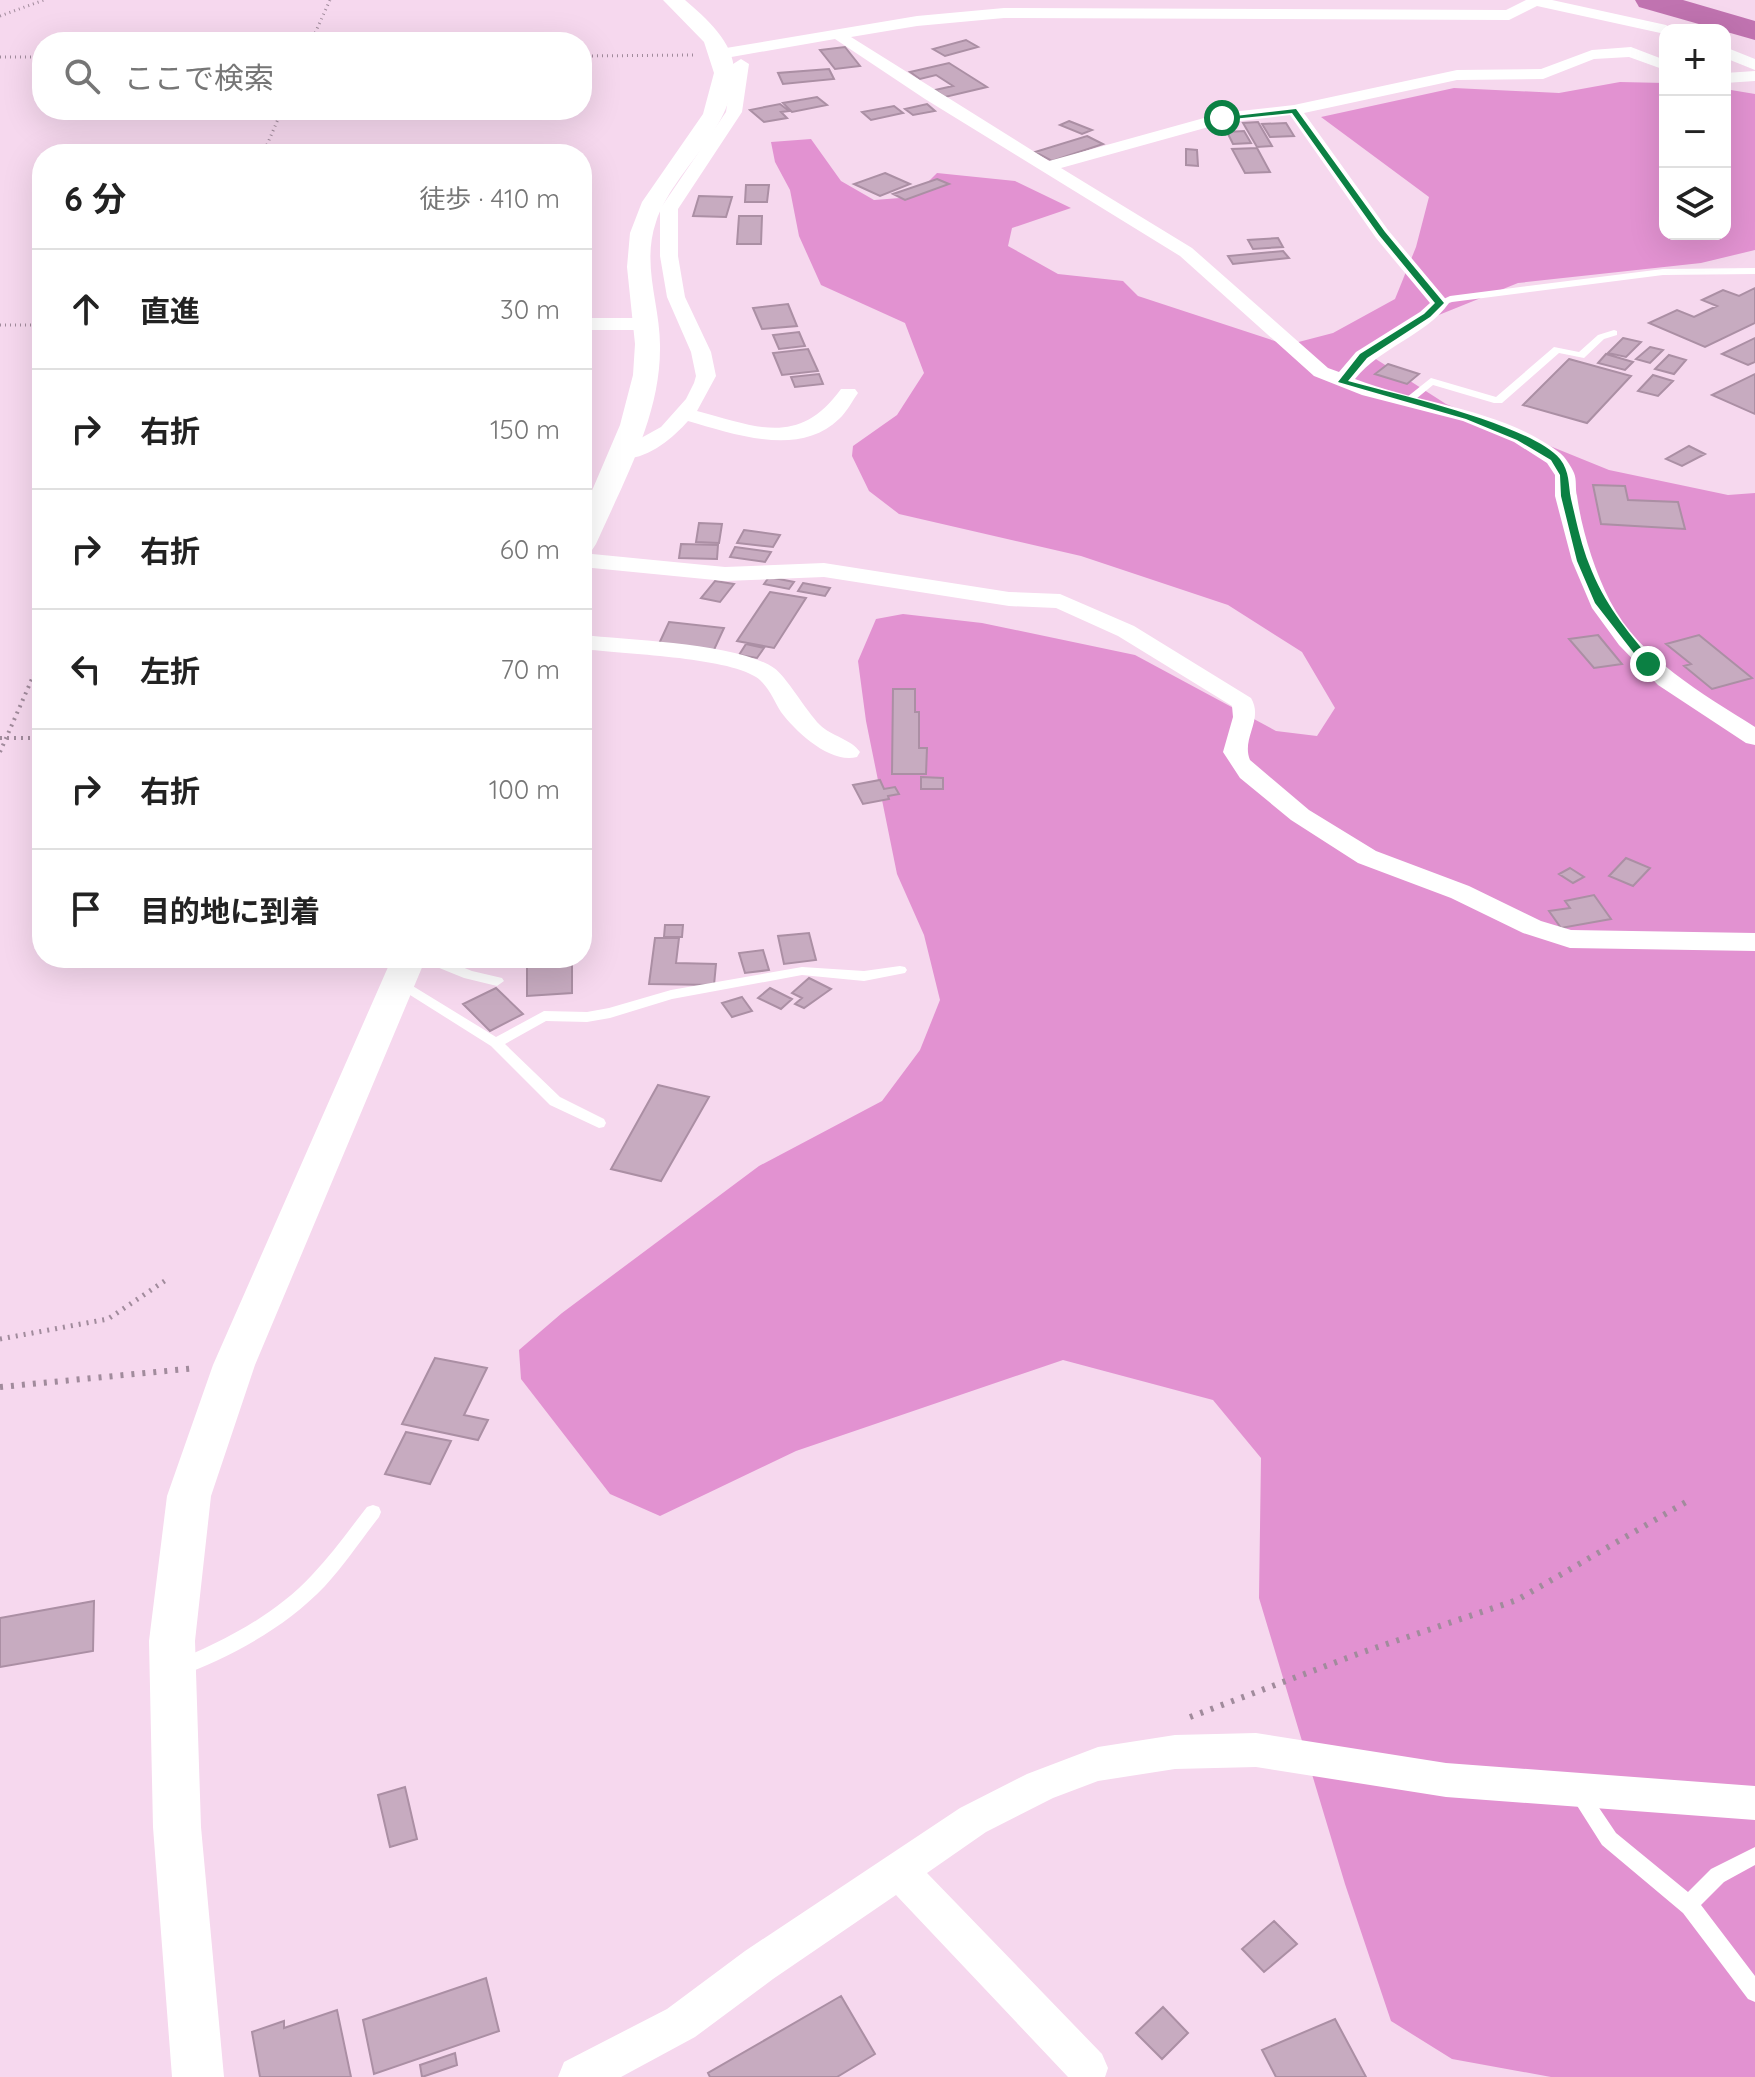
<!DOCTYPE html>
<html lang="ja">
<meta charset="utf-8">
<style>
body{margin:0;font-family:Quicksand,"Noto Sans JP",sans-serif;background:#f2f2f2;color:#222}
.controls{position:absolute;right:24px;top:24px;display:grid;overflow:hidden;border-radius:16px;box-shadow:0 8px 32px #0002}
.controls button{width:72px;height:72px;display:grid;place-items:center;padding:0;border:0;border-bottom:2px solid #e0e0e0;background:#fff;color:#222;font:40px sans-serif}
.stop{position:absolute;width:24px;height:24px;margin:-18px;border:6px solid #0b8043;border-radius:50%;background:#fff}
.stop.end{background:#0b8043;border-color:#fff;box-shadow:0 2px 8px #0008}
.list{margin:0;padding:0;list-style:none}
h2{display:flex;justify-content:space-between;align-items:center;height:104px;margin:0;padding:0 32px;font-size:34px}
h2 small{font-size:26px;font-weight:400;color:#767676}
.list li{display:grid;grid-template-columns:52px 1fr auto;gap:24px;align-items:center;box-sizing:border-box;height:120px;padding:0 32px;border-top:2px solid #e0e0e0}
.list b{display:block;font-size:30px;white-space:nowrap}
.list em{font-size:26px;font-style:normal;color:#767676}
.icon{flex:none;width:44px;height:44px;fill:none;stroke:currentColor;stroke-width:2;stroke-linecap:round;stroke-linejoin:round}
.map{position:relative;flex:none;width:1755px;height:2077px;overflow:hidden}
.search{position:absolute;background:#fff;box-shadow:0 8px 32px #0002;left:32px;top:32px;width:560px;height:88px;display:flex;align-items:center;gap:20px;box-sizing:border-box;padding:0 28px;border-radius:32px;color:#767676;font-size:30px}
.panel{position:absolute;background:#fff;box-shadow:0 8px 32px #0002;left:32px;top:144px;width:560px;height:824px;border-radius:32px}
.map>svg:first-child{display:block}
.forest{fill:#e292d1}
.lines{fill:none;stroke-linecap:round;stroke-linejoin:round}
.river{fill:#c073b0;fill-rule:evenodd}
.building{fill:#c7abc0;stroke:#ab8fa4;stroke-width:2}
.path-far3{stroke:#a18b9c;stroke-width:3;stroke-dasharray:1 4;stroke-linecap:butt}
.path-far2{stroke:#a18b9c;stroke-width:4;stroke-dasharray:2 5;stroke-linecap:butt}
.path-far1{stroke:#a18b9c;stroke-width:5;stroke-dasharray:2 6;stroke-linecap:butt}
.path{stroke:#a18b9c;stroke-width:6;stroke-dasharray:3 8;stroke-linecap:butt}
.service{fill:#fff;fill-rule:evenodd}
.minor{fill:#fff;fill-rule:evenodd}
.tertiary{fill:#fff;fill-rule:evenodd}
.route{fill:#0b8043}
</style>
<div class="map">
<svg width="1755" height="2077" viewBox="0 0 1755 2077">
<rect width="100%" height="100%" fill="#f6d8ee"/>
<!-- forest -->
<path class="forest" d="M1620,82L1665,83V234H1725V89L1755,94V250L1701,263L1518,283L1409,327L1368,354L1446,404L1609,470L1728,495L1755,493V2077H1551L1452,2059L1391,2021L1345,1884L1259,1598L1261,1458L1213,1400L1063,1360L796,1451L660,1516L610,1494L521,1379L519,1350L562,1313L759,1166L882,1101L920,1050L940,1000L924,935L897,874L866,721L858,661L876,619L903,614L982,623L1135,655L1276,731L1317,736L1335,708L1302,652L1228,605L1081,556L899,514L869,491L852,456L853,446L897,415L924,373L905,323L821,285L799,236L790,190L775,162L771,142L811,139L841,181L874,200L913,197L937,173L1015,181L1071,208L1012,228L1008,246L1058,274L1123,281L1138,296L1287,345L1333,333L1395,299L1416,247L1429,197L1321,117L1454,88L1559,93Z"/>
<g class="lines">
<!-- river -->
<path class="river" d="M1635,0H1683L1755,21V40L1639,7Z"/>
</g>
<!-- building -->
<path class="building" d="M966,40L978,47L945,56L933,49Z
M845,47L860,66L835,69L820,50Z
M949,63L987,87L945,97L935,90L953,86L936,75L920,79L910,72Z
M829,69L834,79L783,84L778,73Z
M817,97L827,105L792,112L783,103Z
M780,104L789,111L781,112L787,118L764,122L750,110Z
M927,104L935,111L913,115L905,109Z
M894,106L903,113L871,120L862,112Z
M1069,121L1092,130L1082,134L1060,125Z
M1258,122L1272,146L1257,147L1243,123Z
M1286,123L1294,136L1270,137L1262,124Z
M1244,131L1251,143L1233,144L1227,132Z
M1087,136L1103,144L1052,161L1035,152Z
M1257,148L1270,172L1245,173L1232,149Z
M1186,149L1197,150L1198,166L1186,165Z
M885,173L910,184L880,196L854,184Z
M937,179L949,184L905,200L893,194Z
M746,185H769L767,202H745Z
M699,196L732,197L726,217L693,216Z
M739,216H762L761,244H737Z
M1278,238L1283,247L1253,249L1248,240Z
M1283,251L1289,258L1233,264L1228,256Z
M1755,288V323L1705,347L1649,323L1677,310L1694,317L1717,306L1702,300L1723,290L1739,296Z
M788,304L797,326L762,329L753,308Z
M799,332L805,346L779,349L773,335Z
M1623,338L1641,342L1626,357L1608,353Z
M1755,338V362L1748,365L1722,354Z
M1650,347L1663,350L1650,363L1636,359Z
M808,349L818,371L782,375L773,353Z
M1606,354L1633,362L1625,370L1598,363Z
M1669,355L1686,360L1674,374L1655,369Z
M1569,359L1631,376L1587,423L1523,405Z
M1388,364L1419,374L1407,384L1375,374Z
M819,374L823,384L795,387L791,377Z
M1755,374V414L1712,395Z
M1653,375L1673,381L1658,396L1638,391Z
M1689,446L1705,454L1682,466L1666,459Z
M1593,485L1625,486L1628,500L1678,502L1685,529L1601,524Z
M699,523L722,524L719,543L696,542Z
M744,530L780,535L773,547L737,543Z
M681,544L718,545L717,559L679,558Z
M735,547L771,552L765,562L730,557Z
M769,577L794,582L789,589L764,584Z
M715,581L734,584L720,602L701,598Z
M803,583L830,588L825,596L798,591Z
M770,592L806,598L774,648L737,641Z
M669,622L724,628L713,652L658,646Z
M1598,635L1622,664L1594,668L1569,639Z
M1699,635L1752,678L1712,689L1684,666L1691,664L1666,644Z
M746,644L764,648L757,658L739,655Z
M893,689H915V712H919V748H927L926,774H892Z
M921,777L943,778V789H921Z
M880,780L884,789L895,787L899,794L888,796L889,799L863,804L853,785Z
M1626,858L1650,868L1633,886L1609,876Z
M1570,868L1584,877L1573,883L1559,874Z
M1594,895L1611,919L1561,928L1549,911L1570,908L1565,901Z
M665,925H683L682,937H664Z
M809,933L816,960L784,964L778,936Z
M655,938H679L676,963L716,964L714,985L649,984Z
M763,950L769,970L745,973L739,953Z
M527,958H572V993L527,996Z
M809,978L831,989L804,1008L795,1004L802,998L792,993Z
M496,988L523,1014L490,1031L463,1004Z
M770,988L792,999L781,1009L758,998Z
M742,997L752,1011L732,1017L722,1003Z
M658,1085L709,1097L661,1181L611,1169Z
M435,1358L487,1368L464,1415L488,1420L478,1440L402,1424Z
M406,1432L451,1441L430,1484L385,1474Z
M94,1601L93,1651L0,1667V1618Z
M405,1787L417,1839L390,1847L378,1795Z
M1274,1921L1297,1944L1264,1972L1242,1949Z
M486,1978L499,2031L374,2074L363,2020Z
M841,1996L875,2054L837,2077H710L708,2073Z
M1163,2007L1188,2033L1162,2059L1136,2033Z
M337,2010L351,2077H260L252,2032L284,2021V2028Z
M1335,2019L1366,2077H1276L1262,2050Z
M455,2053L457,2065L422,2077L420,2065Z"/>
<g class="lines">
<!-- path-far3 -->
<path class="path-far3" d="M0,16L44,0
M311,42L330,0
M582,56L693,55
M0,57H42
M263,154L282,110
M0,325H42"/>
<!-- path-far2 -->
<path class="path-far2" d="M0,738H42
M0,752L42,656"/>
<!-- path-far1 -->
<path class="path-far1" d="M0,1339L108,1319L166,1280"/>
<!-- path -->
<path class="path" d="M0,1387L197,1368
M1190,1717L1363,1652L1517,1600L1691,1499"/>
<!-- service -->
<path class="service" d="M1755,268V274L1663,275L1452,302L1440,306L1435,303L1450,296L1663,269Z
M1614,330L1617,331V335L1604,339L1584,358L1559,353L1502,403H1494L1433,385L1411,403L1402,401L1431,378L1496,397L1554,347L1579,352L1598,335Z
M420,958H440L472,971L502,978L504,981L497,986L464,978L422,961Z
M900,966L905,967L907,970L905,973L864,981L802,975L672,999L610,1018L587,1022L546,1021L505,1044L560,1097L604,1119L606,1123L604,1127L599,1128L550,1105L491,1046L391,983L398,978L403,980L496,1037L544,1011L587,1012L609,1008L671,990L802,967L864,971Z
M373,1505L379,1507L381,1512L379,1517C361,1540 345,1564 325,1586C285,1628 231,1657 177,1677L171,1675L168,1669L171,1663C222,1642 274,1616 312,1575C332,1554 349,1530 367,1507Z
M1578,1784L1585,1787L1616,1833L1688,1892L1711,1869L1755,1847V1865L1724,1882L1701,1905L1755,1976V2002L1748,1999L1683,1913L1602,1845L1569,1793L1571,1787Z"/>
<!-- minor -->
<path class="minor" d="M1526,0H1552L1666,25L1674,30H1665V34L1537,6L1509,20L1004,18L917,26L851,37L1049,161L1222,113L1294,105L1457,70L1541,69L1592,50L1631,47L1665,60V70L1629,57L1594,59L1543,79L1457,80L1304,113L1388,230L1449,303C1425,336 1382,346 1355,379C1422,405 1501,408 1560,453C1565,457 1571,466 1574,473C1577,480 1575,489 1577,496C1582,531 1594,569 1610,601C1640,659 1702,693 1755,727V745L1746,743L1658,685L1619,645L1592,608L1572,561L1555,496V475L1547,463L1514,442L1463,421L1362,395L1314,376L1180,256L925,99L835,39L720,59L712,54L720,49L917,16L1004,8L1506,10ZM1290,115L1376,238L1430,303L1420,312L1356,352L1339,372L1328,368L1192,248L1061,168L1223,123Z
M1725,47L1755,59V70L1725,58Z
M741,59L749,64L742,112L678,209V256L685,297L711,352L716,376L697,411C757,427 799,447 841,389H855L858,393C852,401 847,412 839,419C799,458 734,434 688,421C672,439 643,464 617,457L614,453L661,427L686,399L694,383L696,376L691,352L667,297L660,256V209L726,112L733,64Z
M1755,71V81L1725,83V73Z
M582,318H645L654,324L645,330H582Z
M582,553L725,567L824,563L1009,592L1060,594L1134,626L1251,698C1264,720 1241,738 1250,760L1309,810L1376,851L1469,886L1541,921L1571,930L1755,933V951L1570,948L1523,933L1451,898L1358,863L1291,820L1240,778L1223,752L1233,717L1232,706L1118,636L1056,608L1009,606L824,577L725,581L582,567Z
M582,635C630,640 737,643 774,668C786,676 806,711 820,725C831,736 851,739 860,752L857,757C830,764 796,732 781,712C774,701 768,685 756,677C725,657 624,654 582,649Z
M1256,1733L1446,1763L1755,1786V1820L1446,1797L1256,1767L1175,1769L1098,1781L1053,1798L986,1832L927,1873L1102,2054L1108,2068L1105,2077H1068L896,1895L773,1979L695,2037L621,2077H558L564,2062L667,2009L745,1951L960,1808L1027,1774L1098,1747L1175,1735Z"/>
<!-- tertiary -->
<path class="tertiary" d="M663,0H685C706,18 735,43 734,73C732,132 674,169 656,222C641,266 661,306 660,349C660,417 623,483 596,544L592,550L582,552V514L620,425L633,375L635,344L627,267L630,233L642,202L703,114L714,73L704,42Z
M392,958H426L255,1365L211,1496L195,1641L201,1827L224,2077H172L153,1827L149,1641L167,1496L213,1365Z"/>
</g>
<!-- route -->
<path class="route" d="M1296,109L1385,232L1444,303L1430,317L1367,358L1348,381C1395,394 1530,424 1560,459C1570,472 1568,484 1571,499C1576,520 1581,544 1589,564C1604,604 1626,629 1652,661V666H1644L1595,603L1577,561L1561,496L1560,475L1551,460L1517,440L1466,419L1338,382L1360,354L1424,314L1435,303L1379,235L1292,113L1222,120L1218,118Z"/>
</svg>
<div class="controls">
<button>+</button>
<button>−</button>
<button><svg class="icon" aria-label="layers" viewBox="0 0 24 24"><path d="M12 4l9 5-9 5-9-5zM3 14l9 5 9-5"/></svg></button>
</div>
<div class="stop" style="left:1222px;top:118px"></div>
<div class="stop end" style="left:1648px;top:664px"></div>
<div class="search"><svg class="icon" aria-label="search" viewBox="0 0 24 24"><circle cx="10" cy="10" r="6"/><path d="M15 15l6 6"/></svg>ここで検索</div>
<section class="panel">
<h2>6 分<small>徒歩 · 410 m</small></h2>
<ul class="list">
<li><svg class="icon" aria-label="ahead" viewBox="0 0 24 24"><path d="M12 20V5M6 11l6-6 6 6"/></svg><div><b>直進</b></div><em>30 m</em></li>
<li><svg class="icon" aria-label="right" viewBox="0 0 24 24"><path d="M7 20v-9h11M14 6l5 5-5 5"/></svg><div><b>右折</b></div><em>150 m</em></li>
<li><svg class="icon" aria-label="right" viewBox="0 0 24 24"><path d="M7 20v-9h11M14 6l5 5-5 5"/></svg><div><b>右折</b></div><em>60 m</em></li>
<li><svg class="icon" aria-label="left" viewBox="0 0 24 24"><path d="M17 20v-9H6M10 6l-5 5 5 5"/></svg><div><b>左折</b></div><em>70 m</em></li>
<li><svg class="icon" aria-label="right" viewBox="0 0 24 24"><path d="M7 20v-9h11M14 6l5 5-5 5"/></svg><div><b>右折</b></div><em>100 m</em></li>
<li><svg class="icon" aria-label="arrive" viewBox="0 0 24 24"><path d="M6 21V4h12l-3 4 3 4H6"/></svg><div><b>目的地に到着</b></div></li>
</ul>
</section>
</div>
